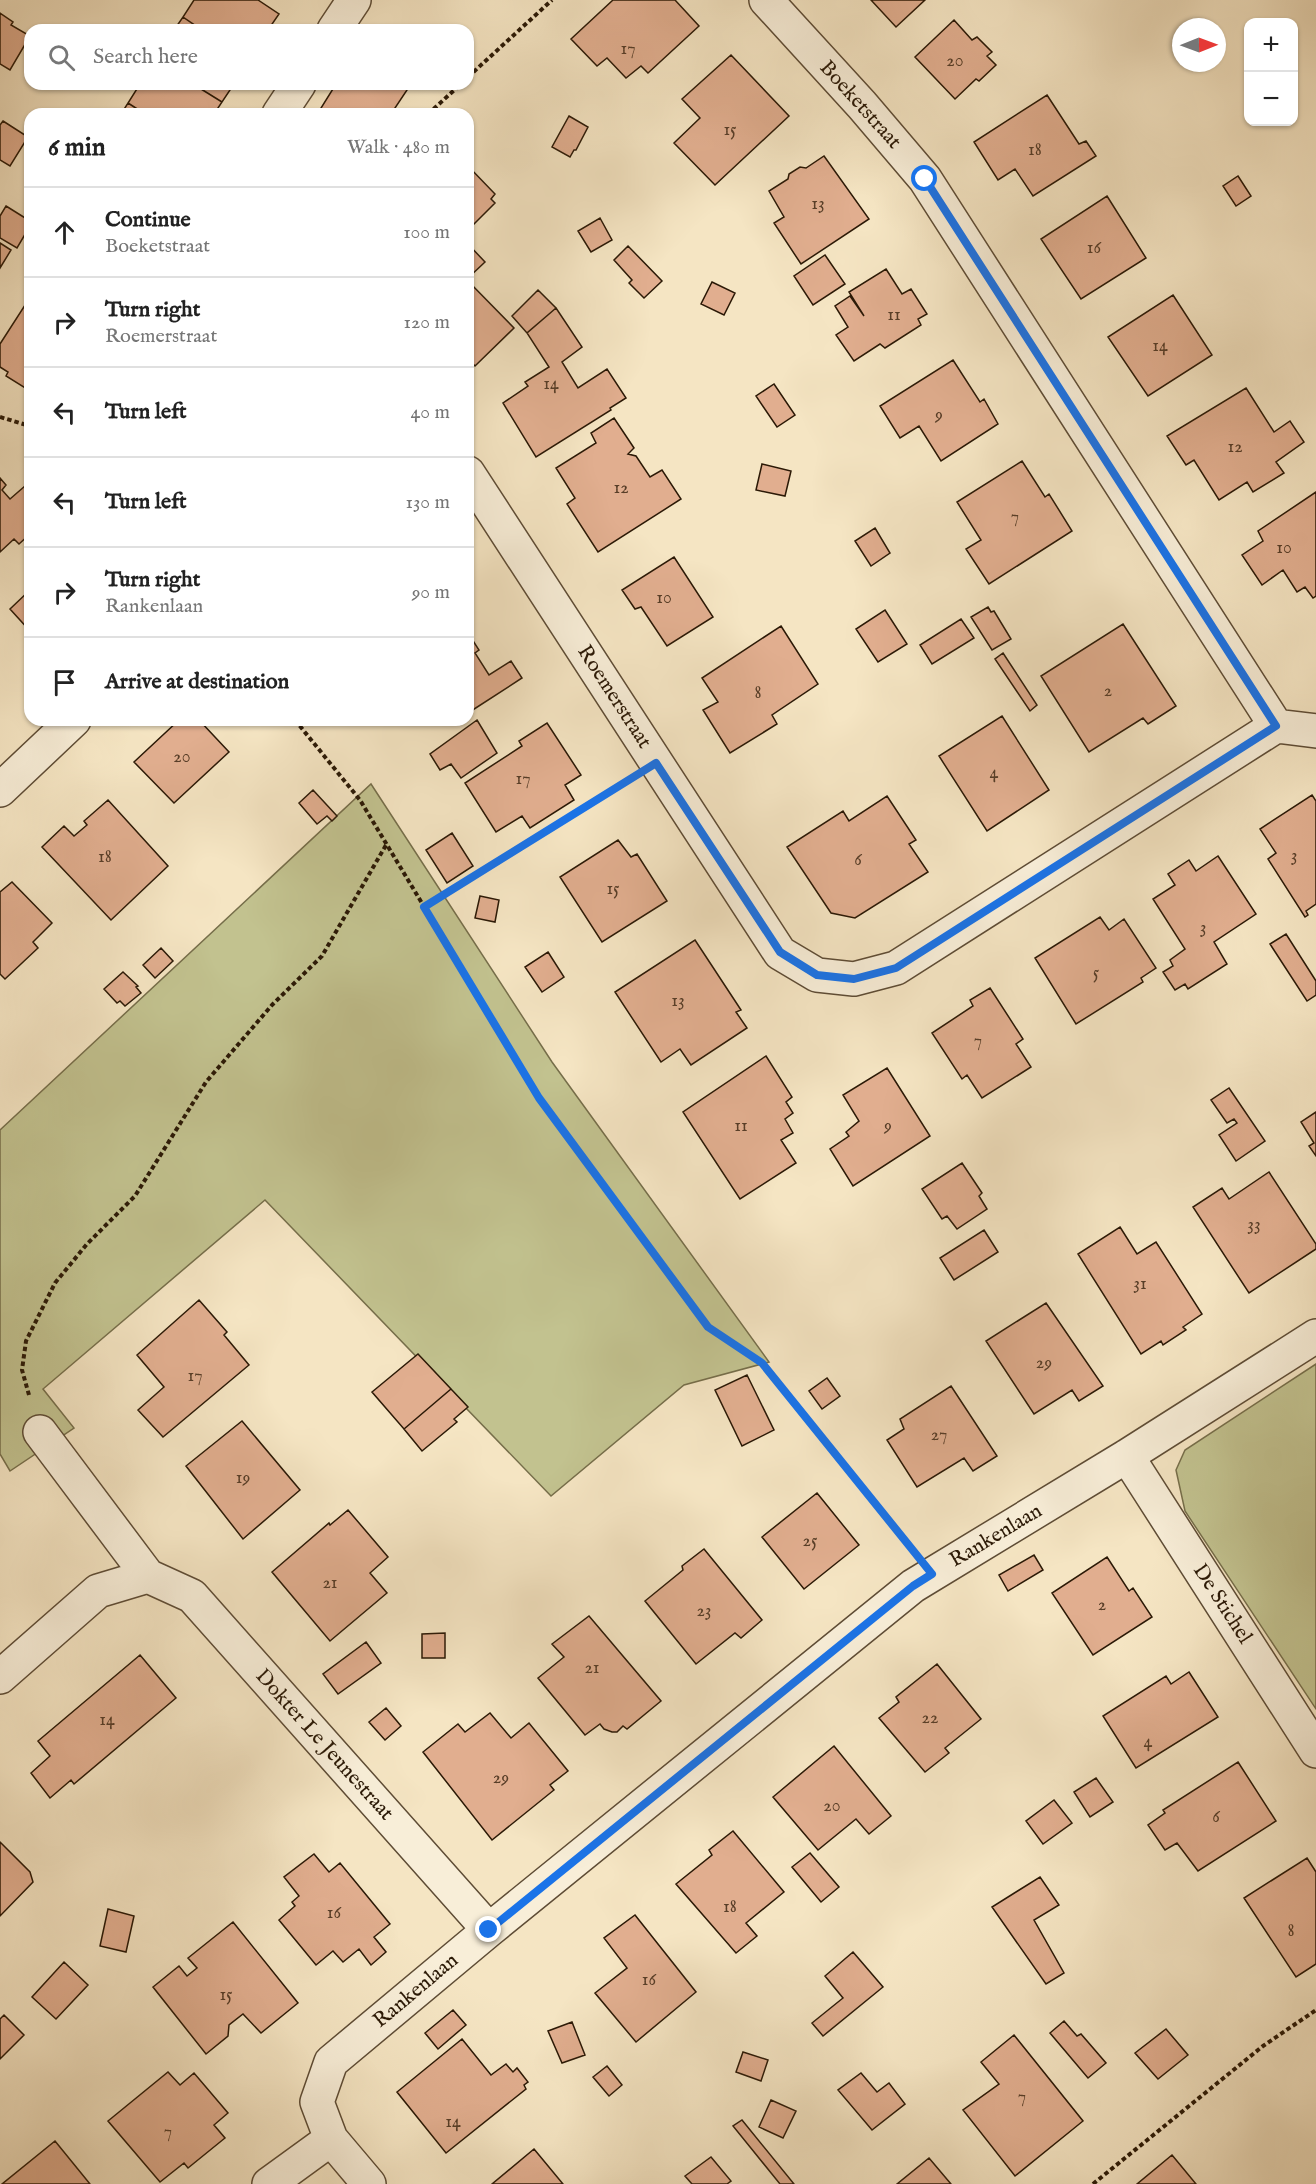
<!DOCTYPE html>
<meta charset="utf-8">
<style>
body{margin:0;font-family:"IM FELL English",serif;background:#f2f2f2;color:#222}
.controls{position:absolute;right:18px;top:18px;display:grid;overflow:hidden;border-radius:12px;box-shadow:0 2px 4px #0004}
.controls button{width:54px;height:54px;display:grid;place-items:center;padding:0;border:0;border-bottom:2px solid #e0e0e0;background:#fff;color:#222;font:30px sans-serif}
.compass{position:absolute;left:1172px;top:18px;width:54px;height:54px;border-radius:50%;background:#fff;box-shadow:0 2px 4px #0004;rotate:89deg}
.stop{position:absolute;width:18px;height:18px;margin:-14px;border:4px solid #1a73e8;border-radius:50%;background:#fff}
.stop.end{background:#1a73e8;border-color:#fff;box-shadow:0 2px 6px #0008}
.list{margin:0;padding:0;list-style:none}
h2{display:flex;justify-content:space-between;align-items:center;height:78px;margin:0;padding:0 24px;font-size:26px}
h2 small{font-size:20px;font-weight:400;color:#767676}
.list li{display:grid;grid-template-columns:39px 1fr auto;gap:18px;align-items:center;box-sizing:border-box;height:90px;padding:0 24px;border-top:2px solid #e0e0e0}
.list b{display:block;font-size:22px;white-space:nowrap}
.list p{margin:0;font-size:20px;white-space:nowrap;color:#767676}
.list em{font-size:20px;font-style:normal;color:#767676}
.icon{flex:none;width:33px;height:33px;fill:none;stroke:currentColor;stroke-width:2;stroke-linecap:round;stroke-linejoin:round}
.map{position:relative;flex:none;width:1316px;height:2184px;overflow:hidden}
.search{position:absolute;background:#fff;box-shadow:0 2px 4px #0004;left:24px;top:24px;width:450px;height:66px;display:flex;align-items:center;gap:15px;box-sizing:border-box;padding:0 21px;border-radius:18px;color:#767676;font-size:22px}
.panel{position:absolute;background:#fff;box-shadow:0 2px 4px #0004;left:24px;top:108px;width:450px;height:618px;border-radius:18px}
.map>svg:first-child{display:block}
.green{fill:#c2c28f;stroke:#766e4a;stroke-width:1.5}
.building{fill:#e1ae8f;stroke:#2b1906;stroke-width:1.5}
.lines{fill:none;stroke-linecap:round;stroke-linejoin:round}
.street-casing{stroke:#5e4c35;stroke-width:36}
.path{stroke:#2b1906;stroke-width:4;stroke-dasharray:4.5 3;stroke-linecap:butt}
.street{stroke:#f8eed8;stroke-width:33}
.route{stroke:#1a73e8;stroke-width:8}
.labels{text-anchor:middle;dominant-baseline:central;stroke-width:5;stroke-linejoin:round;paint-order:stroke}
.number-label{font-size:18px;fill:#583e28}
.street-label{font-size:21px;fill:#2b1906;stroke:#f8eed8}
</style>
<div class="map">
<svg width="1316" height="2184" viewBox="0 0 1316 2184">
<rect width="100%" height="100%" fill="#f5e5c3"/>
<filter id="stains"><feTurbulence type="fractalNoise" baseFrequency=".00333" numOctaves="4"/><feColorMatrix values="0 0 0 0 .2 0 0 0 0 .09 0 0 0 0 .02 0 0 0 .5 -.17"/></filter>
<radialGradient id="worn" r=".72"><stop offset=".6" stop-color="#630" stop-opacity="0"/><stop offset="1" stop-color="#630" stop-opacity=".3"/></radialGradient>
<!-- green -->
<path class="green" d="M371,784L552,1062L769,1362L684,1385L551,1496L265,1200L43,1389L74,1428L10,1471L0,1454V1130Z
M1316,1364V1709L1185,1511L1176,1470L1185,1450Z"/>
<!-- building -->
<path class="building" d="M194,0H258L279,14L268,30H202L183,17Z
M613,0H675L699,26L648,73L641,66L626,78L607,58L597,66L571,39Z
M871,0H925L896,27Z
M0,13L13,22L11,25L30,36L10,70L0,64Z
M183,17L202,30H174Z
M954,20L972,40L977,37L992,52L987,56L996,65L979,81L976,79L955,99L915,57Z
M731,55L789,116L715,185L674,143L700,118L682,99Z
M140,84H193L222,102L214,114H145L128,103Z
M193,84H234L222,102Z
M336,84H411L391,114H330L321,108Z
M1047,95L1079,144L1086,141L1096,156L1033,196L1015,169L998,180L974,142Z
M128,103L145,114H121Z
M569,116L588,127L576,150H574L570,157L552,147Z
M3,121L28,137L10,166L0,160V125Z
M824,156L869,219L801,264L774,223L784,217L769,191L788,179L789,174L800,167L806,168Z
M468,166L495,194L491,199L495,203L468,230Z
M1238,176L1251,196L1236,206L1223,186Z
M1107,196L1146,258L1081,299L1041,239Z
M6,206L30,221V226L17,248L0,238V216Z
M600,218L612,240L591,252L578,231Z
M0,243L11,250L0,268Z
M468,244L485,262L468,278Z
M628,246L662,281L644,298L629,283L632,280L614,260Z
M825,255L845,284L813,305L794,276Z
M886,269L902,294L911,289L927,314L918,319L921,325L885,348L880,344L854,361L836,335L848,327L835,306L850,296L864,316L849,292Z
M468,281L514,328L475,366L468,359Z
M712,282L735,293L724,315L701,304Z
M538,290L556,308L527,333L512,316Z
M1173,295L1212,355L1148,396L1108,337Z
M27,302L30,304V391L6,376L8,372L0,367V344Z
M556,308L582,347L562,362L578,388L607,369L626,398L610,408L611,410L536,457L503,403L528,386L525,382L549,367L527,333Z
M953,360L980,402L984,399L998,424L941,461L919,426L900,438L880,406Z
M774,384L795,415L777,427L756,396Z
M1246,388L1274,432L1290,421L1304,442L1276,462L1284,473L1253,492L1247,482L1219,500L1194,460L1186,465L1167,436Z
M614,418L634,448L628,454L636,456L650,477L662,470L681,499L598,552L567,504L575,498L556,468L596,443L591,433Z
M1022,461L1045,497L1049,494L1072,531L989,584L966,549L981,540L957,502Z
M762,464L791,471L785,496L756,490Z
M0,478L6,485L2,490L10,499L25,486L30,491V534L19,544L14,539L0,552Z
M1316,492V596L1313,598L1305,587L1297,592L1283,570L1262,585L1242,555L1263,541L1258,531Z
M875,528L890,553L871,566L855,541Z
M674,557L713,617L667,646L641,607L635,609L622,590Z
M30,590V631L10,609Z
M988,607L991,612L994,611L1011,639L992,650L971,617Z
M885,610L907,644L878,662L856,629Z
M961,619L974,638L932,664L920,645Z
M1123,624L1176,706L1148,724L1143,718L1089,752L1041,676Z
M781,626L818,684L772,715L777,724L730,753L703,710L718,702L702,678Z
M468,633L479,650L475,653L489,675L511,661L522,678L468,713Z
M1003,653L1037,705L1030,711L995,659Z
M1002,716L1049,790L987,831L939,756Z
M179,720H199L229,752L174,803L134,762Z
M477,720L497,753L461,778L451,764L440,770L430,754Z
M547,723L581,775L565,785L574,800L530,828L522,816L496,832L465,783L522,746L519,741Z
M313,790L337,816L332,821L327,816L317,824L299,803Z
M1312,795L1316,801V904L1306,911L1308,915L1305,917L1268,859L1276,853L1260,829Z
M887,796L916,840L909,844L928,872L855,918L831,913L787,847L843,811L849,821Z
M108,800L168,866L111,920L42,847L64,826L74,836L87,825L84,821Z
M452,833L473,866L447,883L426,850Z
M618,840L631,857L637,854L667,901L602,942L560,877Z
M1218,856L1256,914L1214,942L1227,964L1188,989L1185,984L1175,990L1163,972L1173,966L1170,960L1185,949L1153,899L1175,885L1168,874L1189,860L1196,871Z
M12,882L52,923L33,942L38,948L5,979L0,974V892Z
M480,896L499,900L495,922L475,918Z
M1100,917L1109,930L1124,919L1156,968L1141,978L1143,982L1076,1024L1035,958Z
M1286,934L1316,981V995L1307,1001L1270,944Z
M695,940L741,1010L736,1012L747,1028L691,1065L680,1049L661,1062L615,992Z
M161,948L173,961L155,978L143,965Z
M548,952L564,977L542,992L525,967Z
M123,972L138,986L136,987L141,993L125,1006L120,1001L117,1003L104,989Z
M990,988L1023,1039L1016,1044L1031,1067L982,1098L967,1075L962,1079L932,1033L973,1006L970,1000Z
M766,1056L792,1097L786,1102L793,1113L785,1119L793,1133L781,1140L796,1163L740,1199L683,1112Z
M887,1068L930,1136L853,1186L830,1149L849,1136L846,1132L859,1121L843,1095Z
M1229,1088L1265,1141L1236,1161L1219,1135L1237,1123L1234,1119L1227,1123L1211,1100Z
M1316,1112V1156L1309,1146L1314,1143L1301,1122Z
M962,1163L982,1193L979,1196L987,1209L957,1229L947,1216L942,1219L922,1189Z
M1269,1172L1316,1244V1249L1249,1293L1193,1207L1222,1188L1229,1199Z
M1120,1227L1137,1254L1156,1242L1202,1314L1183,1327L1186,1330L1163,1345L1161,1341L1141,1354L1078,1254Z
M984,1230L998,1252L954,1280L940,1258Z
M199,1300L227,1332L224,1335L249,1365L163,1437L138,1410L164,1387L137,1355Z
M1046,1303L1103,1386L1079,1401L1072,1390L1034,1414L986,1341Z
M418,1354L451,1389L404,1429L372,1392Z
M747,1375L774,1430L742,1446L715,1390Z
M827,1378L840,1396L822,1409L809,1391Z
M951,1386L997,1456L973,1471L964,1458L917,1487L887,1440L904,1429L900,1419Z
M451,1389L468,1407L454,1419L457,1422L422,1451L404,1429Z
M242,1421L300,1490L243,1539L186,1466Z
M817,1493L859,1545L804,1589L762,1537Z
M348,1510L388,1557L370,1573L387,1593L330,1641L272,1572L329,1523L330,1525Z
M704,1549L762,1620L741,1638L735,1633L696,1664L645,1601L683,1570L682,1566Z
M1034,1555L1043,1570L1008,1591L999,1575Z
M1107,1557L1129,1591L1133,1588L1152,1617L1093,1655L1052,1593Z
M589,1616L661,1701L627,1729L623,1726L617,1732H612L604,1729L600,1724L585,1735L538,1678L564,1657L552,1644Z
M445,1633V1658H422V1634Z
M366,1642L381,1663L338,1694L323,1674Z
M140,1655L176,1698L74,1784L71,1780L50,1798L31,1773L50,1756L38,1741Z
M937,1664L981,1719L945,1748L949,1753L925,1772L879,1718L899,1702L896,1697Z
M1189,1672L1218,1717L1136,1768L1103,1716L1166,1676L1171,1684Z
M386,1708L401,1726L385,1740L369,1722Z
M490,1713L511,1738L529,1723L568,1771L550,1785L554,1790L492,1840L423,1752L458,1724L465,1732Z
M834,1746L891,1816L869,1834L856,1819L818,1850L773,1797Z
M1238,1762L1276,1821L1198,1871L1177,1843L1165,1850L1148,1825L1165,1813L1163,1810Z
M1096,1778L1113,1802L1090,1817L1074,1792Z
M1054,1800L1072,1823L1043,1844L1026,1821Z
M733,1831L784,1892L746,1923L757,1936L736,1953L676,1884L712,1855L709,1850Z
M0,1842L30,1872L33,1882L0,1916Z
M810,1853L839,1887L821,1902L792,1867Z
M314,1854L329,1872L340,1863L390,1924L374,1937L386,1952L371,1965L359,1949L343,1962L333,1951L316,1965L279,1920L295,1906L292,1902L299,1896L284,1877Z
M1307,1858L1316,1872V1964L1296,1977L1244,1898Z
M1040,1877L1059,1905L1034,1920L1064,1973L1046,1984L992,1907Z
M108,1909L134,1916L126,1952L100,1946Z
M635,1915L696,1992L636,2042L595,1993L627,1968L604,1938Z
M233,1922L298,2003L261,2033L243,2014L229,2025L228,2036L206,2054L153,1987L179,1966L187,1976L197,1968L188,1958Z
M853,1952L883,1987L823,2036L812,2023L843,1998L825,1976Z
M64,1962L88,1985L56,2019L32,1997Z
M453,2010L466,2025L438,2049L425,2033Z
M4,2015L24,2035L0,2059V2019Z
M1064,2021L1077,2036L1081,2034L1106,2063L1088,2078L1050,2033Z
M572,2022L585,2055L562,2063L548,2031Z
M1166,2029L1188,2055L1158,2079L1135,2053Z
M1014,2035L1083,2121L1015,2176L963,2110L999,2084L981,2062Z
M462,2039L491,2075L506,2064L513,2072L517,2068L528,2082L524,2085L526,2089L446,2153L397,2092Z
M743,2052L768,2060L761,2081L736,2072Z
M607,2066L622,2085L609,2096L593,2077Z
M168,2072L180,2085L194,2073L228,2113L214,2125L225,2138L188,2168L184,2163L160,2182L108,2121Z
M861,2073L877,2092L889,2083L905,2104L872,2130L838,2090Z
M771,2100L796,2111L783,2138L759,2127Z
M742,2120L794,2184H780L733,2126Z
M55,2141L90,2184H2Z
M534,2149L563,2184H492Z
M1172,2155L1196,2184H1137Z
M711,2157L731,2181L727,2184H692L685,2176Z
M929,2158L951,2184H897Z"/>
<g class="lines">
<!-- street casing -->
<g class="street-casing">
<path id="street" d="M766,0L862,105L925,179L1276,726L1316,731
M334,30L354,0
M279,114L299,84
M468,473L780,953L817,975L854,979L896,968L1276,726
M0,790L74,720
M40,1432L148,1576
M1127,1456L1316,1751
M0,1677L98,1591L148,1576L192,1596L489,1930
M269,2184L331,2139
M369,2184L331,2139L317,2102L331,2062L489,1930L913,1586L1127,1456L1316,1336"/>
</g>
<!-- path -->
<path class="path" d="M468,77L552,0
M428,114L461,84
M0,417L30,426
M295,720L360,800L539,1098L708,1327L762,1363L907,1543
M424,907L622,784
M29,1395L22,1370L26,1341L55,1283L87,1244L135,1196L206,1082L272,1005L322,956L386,845
M1093,2184L1263,2046L1316,2010"/>
<!-- street -->
<use href="#street" class="street"/>
</g>
<g class="lines">
<!-- route -->
<path class="route" d="M489,1930L913,1586L932,1574L762,1363L708,1327L539,1098L424,907L656,763L780,952L817,975L854,979L896,968L1276,726L925,179"/>
</g>
<g class="labels">
<!-- number labels -->
<g class="number-label">
<text x="628" y="49">17</text>
<text x="955" y="61">20</text>
<text x="730" y="130">15</text>
<text x="1035" y="150">18</text>
<text x="818" y="204">13</text>
<text x="1094" y="248">16</text>
<text x="894" y="315">11</text>
<text x="1160" y="346">14</text>
<text x="551" y="384">14</text>
<text x="939" y="415">9</text>
<text x="1235" y="447">12</text>
<text x="621" y="488">12</text>
<text x="1015" y="517">7</text>
<text x="1284" y="548">10</text>
<text x="664" y="598">10</text>
<text x="1108" y="691">2</text>
<text x="758" y="693">8</text>
<text x="182" y="757">20</text>
<text x="994" y="773">4</text>
<text x="523" y="779">17</text>
<text x="1294" y="856">3</text>
<text x="105" y="857">18</text>
<text x="858" y="860">6</text>
<text x="613" y="889">15</text>
<text x="1203" y="928">3</text>
<text x="1096" y="973">5</text>
<text x="678" y="1001">13</text>
<text x="978" y="1041">7</text>
<text x="741" y="1126">11</text>
<text x="888" y="1126">9</text>
<text x="1254" y="1225">33</text>
<text x="1140" y="1284">31</text>
<text x="1044" y="1363">29</text>
<text x="195" y="1376">17</text>
<text x="939" y="1435">27</text>
<text x="243" y="1478">19</text>
<text x="810" y="1541">25</text>
<text x="330" y="1583">21</text>
<text x="1102" y="1605">2</text>
<text x="704" y="1611">23</text>
<text x="592" y="1668">21</text>
<text x="930" y="1718">22</text>
<text x="107" y="1720">14</text>
<text x="1148" y="1742">4</text>
<text x="501" y="1778">29</text>
<text x="832" y="1806">20</text>
<text x="1216" y="1817">6</text>
<text x="730" y="1907">18</text>
<text x="334" y="1913">16</text>
<text x="1291" y="1931">8</text>
<text x="649" y="1980">16</text>
<text x="226" y="1995">15</text>
<text x="1022" y="2097">7</text>
<text x="453" y="2122">14</text>
<text x="168" y="2132">7</text>
</g>
<!-- street labels -->
<g class="street-label">
<text transform="translate(860 105) rotate(48)">Boeketstraat</text>
<text transform="translate(614 697) rotate(57)">Roemerstraat</text>
<text transform="translate(996 1536) rotate(-31)">Rankenlaan</text>
<text transform="translate(1222 1604) rotate(57)">De Stichel</text>
<text transform="translate(324 1745) rotate(48)">Dokter Le Jeunestraat</text>
<text transform="translate(416 1991) rotate(-40)">Rankenlaan</text>
</g>
</g>
<rect width="100%" height="100%" filter="url(#stains)"/>
<rect width="100%" height="100%" fill="url(#worn)"/>
</svg>
<div class="controls">
<button>+</button>
<button>−</button>
</div>
<svg class="compass" viewBox="-18 -18 36 36"><path d="M0-13l5 13h-10z" fill="#e53935"/><path d="M0 13l5-13h-10z" fill="#767676"/></svg>
<div class="stop" style="left:925px;top:179px"></div>
<div class="stop end" style="left:489px;top:1930px"></div>
<div class="search"><svg class="icon" aria-label="search" viewBox="0 0 24 24"><circle cx="10" cy="10" r="6"/><path d="M15 15l6 6"/></svg>Search here</div>
<section class="panel">
<h2>6 min<small>Walk · 480 m</small></h2>
<ul class="list">
<li><svg class="icon" aria-label="ahead" viewBox="0 0 24 24"><path d="M12 20V5M6 11l6-6 6 6"/></svg><div><b>Continue</b><p>Boeketstraat</p></div><em>100 m</em></li>
<li><svg class="icon" aria-label="right" viewBox="0 0 24 24"><path d="M7 20v-9h11M14 6l5 5-5 5"/></svg><div><b>Turn right</b><p>Roemerstraat</p></div><em>120 m</em></li>
<li><svg class="icon" aria-label="left" viewBox="0 0 24 24"><path d="M17 20v-9H6M10 6l-5 5 5 5"/></svg><div><b>Turn left</b></div><em>40 m</em></li>
<li><svg class="icon" aria-label="left" viewBox="0 0 24 24"><path d="M17 20v-9H6M10 6l-5 5 5 5"/></svg><div><b>Turn left</b></div><em>130 m</em></li>
<li><svg class="icon" aria-label="right" viewBox="0 0 24 24"><path d="M7 20v-9h11M14 6l5 5-5 5"/></svg><div><b>Turn right</b><p>Rankenlaan</p></div><em>90 m</em></li>
<li><svg class="icon" aria-label="arrive" viewBox="0 0 24 24"><path d="M6 21V4h12l-3 4 3 4H6"/></svg><div><b>Arrive at destination</b></div></li>
</ul>
</section>
</div>
